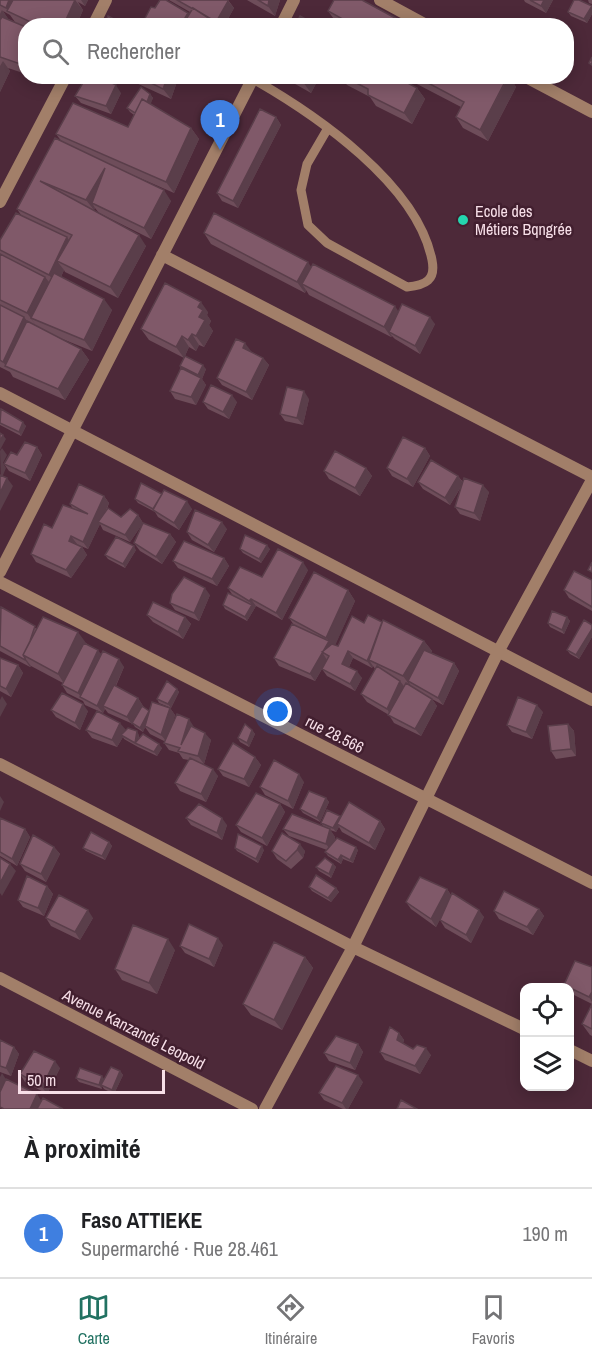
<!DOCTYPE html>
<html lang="fr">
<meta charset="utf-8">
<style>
body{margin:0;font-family:"Archivo Narrow",sans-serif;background:#f6f6f6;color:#202124}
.controls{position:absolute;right:18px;bottom:18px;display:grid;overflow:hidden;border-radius:12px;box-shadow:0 3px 15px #0003}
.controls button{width:54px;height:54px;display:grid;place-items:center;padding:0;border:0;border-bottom:2px solid #e0e0e0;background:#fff;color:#202124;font:30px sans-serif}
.scale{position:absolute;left:18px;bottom:15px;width:147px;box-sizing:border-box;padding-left:6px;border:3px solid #f7dfe8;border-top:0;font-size:16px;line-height:21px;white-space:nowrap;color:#f7dfe8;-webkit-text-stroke:4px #421f2f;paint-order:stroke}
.you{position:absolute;left:278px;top:712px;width:21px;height:21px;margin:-15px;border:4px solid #fff;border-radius:50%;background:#1a73e8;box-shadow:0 0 0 9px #1a73e833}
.badge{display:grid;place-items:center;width:39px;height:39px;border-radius:50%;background:#227262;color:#fff;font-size:20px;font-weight:700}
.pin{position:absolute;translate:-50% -50px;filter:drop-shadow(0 2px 3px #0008)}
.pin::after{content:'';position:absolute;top:32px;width:21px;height:18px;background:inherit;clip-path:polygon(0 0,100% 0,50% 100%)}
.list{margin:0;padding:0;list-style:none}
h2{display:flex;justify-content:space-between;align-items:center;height:78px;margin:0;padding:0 24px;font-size:26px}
h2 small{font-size:20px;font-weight:400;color:#757577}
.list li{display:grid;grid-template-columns:39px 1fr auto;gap:18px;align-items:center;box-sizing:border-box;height:90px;padding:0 24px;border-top:2px solid #e0e0e0}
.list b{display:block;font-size:22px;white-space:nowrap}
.list p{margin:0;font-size:20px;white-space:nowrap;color:#757577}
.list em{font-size:20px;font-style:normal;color:#757577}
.icon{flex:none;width:33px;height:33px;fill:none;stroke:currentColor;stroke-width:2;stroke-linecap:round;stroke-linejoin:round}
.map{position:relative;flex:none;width:592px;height:1109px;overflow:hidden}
.search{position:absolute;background:#fff;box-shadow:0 3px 15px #0003;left:18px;right:18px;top:18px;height:66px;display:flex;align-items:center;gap:15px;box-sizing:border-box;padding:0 21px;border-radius:24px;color:#757577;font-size:22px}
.sheet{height:168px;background:#fff}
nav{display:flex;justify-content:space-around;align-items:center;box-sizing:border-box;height:84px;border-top:2px solid #e0e0e0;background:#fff;font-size:16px;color:#757577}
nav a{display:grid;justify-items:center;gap:3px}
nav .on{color:#227262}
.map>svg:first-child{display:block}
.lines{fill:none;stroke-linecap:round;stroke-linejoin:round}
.service{stroke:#a27f69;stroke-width:9}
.minor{stroke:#a27f69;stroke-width:12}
.wall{fill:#6e4d5a;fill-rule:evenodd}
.shaded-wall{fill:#5a3e4a}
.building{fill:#805969;stroke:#5a3e4a;stroke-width:1.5}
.poi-dot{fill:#24d5ae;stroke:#421f2f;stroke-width:2}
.labels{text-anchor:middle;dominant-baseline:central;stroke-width:5;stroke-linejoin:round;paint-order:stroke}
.poi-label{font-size:16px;fill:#f7dfe8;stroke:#421f2f;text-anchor:start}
.street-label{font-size:16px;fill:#f7dfe8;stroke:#421f2f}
</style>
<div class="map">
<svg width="592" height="1109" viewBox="0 0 592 1109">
<rect width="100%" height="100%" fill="#4d2939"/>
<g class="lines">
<!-- service -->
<path class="service" d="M253,79C316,115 417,184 432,260C436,280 426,285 407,287L327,243L308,225L301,190L307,164L328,128"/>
<!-- minor -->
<path class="minor" d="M380,0L428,26
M93,26L106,0
M281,26L294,0
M524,76L592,112
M0,202L66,76
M162,255L592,477
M0,393L592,700
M0,572L254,76
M0,582L592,883
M0,764L353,947L524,1029
M0,978L252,1109
M570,1050L592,1061
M265,1109L353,947L498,652L592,480"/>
</g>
<!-- wall -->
<path class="wall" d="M0,0H88L85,6L78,2L83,10L76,26H26V74L8,68L10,71L0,92ZM3,11L10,15L15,22L8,19Z
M169,0H228L234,8L224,26H143L142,24L188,13L189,14L190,12Z
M247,0H280L275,16Z
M524,0H553L546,13L525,2Z
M579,0L592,7V14L587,23L571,16L568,12Z
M588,0H592V4L589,3Z
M328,11L410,26H342L336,22Z
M31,76H51L47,82Z
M121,76H179L171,99Z
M219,76H234L231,83Z
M281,76H320L311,93Z
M340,76H395L417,88L425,99L412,124L376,106L370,97L347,85Z
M409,76H509L516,87L488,141L463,128L456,117L461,107L413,82Z
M121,93L111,114L81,103L75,96Z
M150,94L153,98L150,104L191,128L199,139L174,193L126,172L171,201L151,239L99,213L95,208L94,210L146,246L118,298L65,272L64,270L61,277L112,310L92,351L55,336L81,349L89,360L65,400L13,377L10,372L0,367V240L21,215L17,209L62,142L56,134L128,127L134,115L130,112L127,108Z
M276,117L281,125L238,208L222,201L217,193Z
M204,233L311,267L399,312L435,324L420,354L395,339L392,336L391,337L309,295L306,290L305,293L211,244Z
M208,312L207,315L211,321L209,325L213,331L204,347L199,345L196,351L189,347L184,358L149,340L141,329Z
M250,351L263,358L269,365L252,400L222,385L217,378L251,351Z
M180,366L206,369L202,379L206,385L196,405L175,399L170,391L181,369Z
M309,399L303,425L285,421L280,414Z
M203,402H237L229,419L208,409Z
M0,410L26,426L21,436L0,425Z
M37,447L42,455L30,481L9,471L4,464L17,455Z
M425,448L430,456L413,487L392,476L387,468Z
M366,468L372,476L360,496L329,479L324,471Z
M458,476L463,482L489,492L480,521L460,514L455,507L461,487L450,505L423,489L418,482Z
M162,494L192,509L179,530L158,517L155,512L138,503L135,499Z
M104,496L109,503L107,509L121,517L138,515L143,523L130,542L103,530L100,524L88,549L76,544L82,547L87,555L71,578L36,562L31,554L52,528L73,509L70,504Z
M227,529L214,552L192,540L187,532Z
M170,534L176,542L162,564L140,551L134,543Z
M240,549H270L261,563L243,553Z
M136,550L125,568L108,559L105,555Z
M224,558L229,566L217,586L178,568L173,561Z
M308,570L282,620L256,606L247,621L225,609L223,605L233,596L228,588L262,577Z
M592,580V611L569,598L564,590Z
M348,590L355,601L335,645L338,646L364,623L382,622L424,641L432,651L431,653L454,663L459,671L443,705L432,699L437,706L421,736L394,723L389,715L367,702L361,694L375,669L373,666L372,668L353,658L349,667L362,678L355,691L327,676L322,669L315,681L279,666L274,658L294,625L289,618Z
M210,595L199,621L175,610L170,603Z
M0,608L37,629L86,643L101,654L124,667L116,686L138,698L143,706L149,712L170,708L175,715L173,722L194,727L211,740L204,764L199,763L218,776L206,802L180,791L175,783L189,760L183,759L179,753L169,750L164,743V741L150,734L145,727L143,732L135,727L133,724L108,713L105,709L103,713L85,705L83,701L67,693L62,685L63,683L31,666L30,667L0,651Z
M147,615L185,617L191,624L183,639L153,622Z
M567,617L570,621L564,634L550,627L548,623Z
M592,625V637L579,659L570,654L567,650Z
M0,658L18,665L23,673L11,697L0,691Z
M177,689L179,692L171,708L159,703L157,699Z
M51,710L88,711L80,730L56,717Z
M543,712L532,739L512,732L507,725Z
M568,724L574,731L576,756L556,759L551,751Z
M86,730H126L139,735V739L162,748L157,756L138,747L124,739L123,737L117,747L92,738Z
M252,730L255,734L249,747L240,742L238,738Z
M255,757L261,765L249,787L223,776L218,769Z
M304,782L293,809L265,795L260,787Z
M326,798L329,802L320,822L303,813L300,809Z
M280,804L285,812L267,846L241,832L236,825Z
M340,816L341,817L380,821L385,829L375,850L342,832L339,827L336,832L330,830L335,837L334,842L358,850L353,863L343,859L341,864L328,856L325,852L327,850L289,836L283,829L324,827L321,823Z
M0,818L25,829L30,837L17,866L0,856Z
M186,818L227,825L222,840L191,825Z
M282,833L305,851L303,858L291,869L277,859L272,851Z
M109,842L112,846L105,860L86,851L83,848Z
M54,847L60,854L46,882L25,871L20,864Z
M235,848L264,850L258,863L237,851Z
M333,864L336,867L331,878L319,871L316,867Z
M47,886L53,894L44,916L23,907L18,900Z
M309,887L336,888L339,892L331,902L312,891Z
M447,889L451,895L484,917L471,943L445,928L440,920L442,915L436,927L411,909L406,902Z
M539,909L544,916L533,935L499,919L494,911Z
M46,918H93L80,940L51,926Z
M223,945L214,967L185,953L180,946Z
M175,950L157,994L122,980L115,969Z
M305,957L313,968L282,1030L251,1015L243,1004Z
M592,967V1004L570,993V987H566L564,985Z
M592,1004V1036L590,1035L582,1024Z
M399,1033L404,1040L403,1043L413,1049L431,1055L420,1074L385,1060L380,1052Z
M0,1040L14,1047L19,1054L11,1076L0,1072Z
M358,1044L363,1052L355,1070L329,1061L324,1053Z
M60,1068L47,1094L25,1082L20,1074Z
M120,1071L123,1075L114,1094L104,1089L102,1086V1089L79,1082L76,1078L104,1079Z
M363,1082L348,1109H343L324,1100L319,1093Z"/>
<!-- shaded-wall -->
<path class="shaded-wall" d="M9,0H18L9,12L6,8Z
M75,0L83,10L76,26H63Z
M81,0H88L85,6Z
M269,0H280L275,16L268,6Z
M544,0H553L546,13L541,6Z
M228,1L234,8L224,26H219L216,22Z
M592,6V14L587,23L584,19Z
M2,10L10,21L0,38V14Z
M3,61L10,71L0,92V66Z
M43,76H51L47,82Z
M168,76H179L171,99L163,89Z
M226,76H234L231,83Z
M306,76H320L311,93L303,82Z
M509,76L516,87L488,141L480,130Z
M116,85L121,93L111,114L106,106Z
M417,88L425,99L412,124L404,113Z
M150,94L153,98L144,121L141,117Z
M276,117L281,125L238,208L233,201Z
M191,128L199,139L174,193L166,182Z
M105,168L92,203L95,208L94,210L86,200Z
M164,190L171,201L151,239L144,228Z
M139,235L146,246L118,298L110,287Z
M67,237L74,248L57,261L64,270L57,285L49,275Z
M308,262L315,273L302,284L306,290L305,293L297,282Z
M45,277L53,287L31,318L35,324L27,313Z
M104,299L112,310L92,351L84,340Z
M201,302L208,312L207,315L211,321L209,325L213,331L204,347L196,336L199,317L198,307Z
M395,306L402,317L389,332L392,336L391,337L384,327Z
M24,317L32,327L6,366L3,362Z
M430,317L435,324L420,354L415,346Z
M192,334L199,345L196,351L188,340Z
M182,336L189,347L184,358L176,347Z
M245,343L251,351L248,355L243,348Z
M81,349L89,360L65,400L58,389Z
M263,358L269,365L252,400L246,392Z
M203,365L206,369L202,379L206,385L196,405L191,397L201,379L198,375Z
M304,391L309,399L303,425L297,418Z
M232,395L237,402L229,419L223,412Z
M23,422L26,426L21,436L19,432Z
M3,435L6,439L0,450V441Z
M37,447L42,455L30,481L25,473Z
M2,448L7,455L3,463L6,468L1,480L0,451Z
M425,448L430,456L413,487L407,479Z
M366,468L372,476L360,496L355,488Z
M458,476L463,483L450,505L445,498Z
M7,478L13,486L0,511V493Z
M483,485L489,492L480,521L474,513Z
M104,496L109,503L100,523L98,522L100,524L88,549L83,542Z
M187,501L192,509L179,530L174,523Z
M138,515L143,523L130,542L125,535Z
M222,522L227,529L214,552L208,545Z
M170,534L176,542L162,564L156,557Z
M71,536L77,544L74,548L69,541Z
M267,545L270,549L261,563L259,559Z
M134,546L136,550L125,568L123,564Z
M82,547L87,555L71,578L66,570Z
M224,558L229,566L217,586L212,579Z
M303,562L308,570L282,620L276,613Z
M205,588L210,595L199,621L194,613Z
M348,590L355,601L334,648L322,652L329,641L326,638Z
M251,599L256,606L247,621L245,617L252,605L249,601Z
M185,617L191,624L183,639L178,632Z
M567,617L570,621L564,634L562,630Z
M385,623L369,660L373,666L372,668L367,661Z
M592,629V637L579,659L576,655Z
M78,632L86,643L65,685L58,674Z
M424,641L432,651L413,684L408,681L411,686V687L403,676Z
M98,650L103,657L81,697L78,693Z
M348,651L353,658L347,671L342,664Z
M322,652L327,660L315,681L310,674Z
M25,658L31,666L30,667L25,660Z
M119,659L124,667L106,707L103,706L105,709L103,713L97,706Z
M454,663L459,671L443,705L438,698Z
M18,665L23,673L11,697L6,689Z
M357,671L362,678L355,691L350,684Z
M400,681L406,689L392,717L387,709Z
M177,689L179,692L171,708L168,704Z
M2,696L7,704L0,717V700Z
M138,698L143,706L132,725L127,717Z
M432,699L437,706L421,736L415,729Z
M83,704L88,711L80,730L75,723Z
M537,705L543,712L532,739L526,732Z
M170,708L175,715L167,742L161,735Z
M149,711L151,715L143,732L140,728Z
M189,719L194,727L187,752L181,745Z
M120,723L126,730L121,735L123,737L117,747L112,740Z
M568,724L574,731L576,756L571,749Z
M252,730L255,734L249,747L247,743Z
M137,731L139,735L138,745L135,743Z
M205,733L211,740L204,764L198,756Z
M159,744L162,748L157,756L154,752Z
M255,757L261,765L249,787L244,779Z
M213,769L218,776L206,802L201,794Z
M299,774L304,782L293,809L288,801Z
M0,796L4,802L0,811Z
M326,798L329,802L320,822L317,818Z
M280,804L285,812L267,846L262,838Z
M340,816L342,820L337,824L339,827L336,832L333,828Z
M222,818L227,825L222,840L217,833Z
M380,821L385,829L375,850L369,843Z
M25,829L30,837L17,866L12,859Z
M330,829L335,837L332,852L326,844Z
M109,842L112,846L105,860L102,856Z
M300,844L305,851L303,858L297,850Z
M262,846L264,850L258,863L256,859Z
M54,847L60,854L46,882L41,874Z
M356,847L358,850L353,863L350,860Z
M341,855L343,859L341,864L338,860Z
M10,864L16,871L2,896L0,893V883Z
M333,864L336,867L331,878L329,874Z
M47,886L53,894L44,916L38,908Z
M336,888L339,892L331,902L328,898Z
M447,889L452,897L436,927L431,919Z
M539,909L544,916L533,935L527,927Z
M88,910L93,918L80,940L75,932Z
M479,910L484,917L471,943L466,935Z
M218,938L223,945L214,967L209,959Z
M168,939L175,950L157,994L149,983Z
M305,957L313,968L282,1030L274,1020Z
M592,992V1002L589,997Z
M399,1033L404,1040L402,1047L397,1040Z
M358,1044L363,1052L355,1070L350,1063Z
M14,1047L19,1054L11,1076L6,1068Z
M426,1048L431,1055L420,1074L415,1066Z
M55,1061L60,1068L47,1094L42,1087Z
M120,1071L123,1075L114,1094L112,1090Z
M2,1073L7,1081L0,1095V1077Z
M358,1075L363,1082L348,1109H346L342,1103Z
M102,1076L105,1080L101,1085L102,1086V1089L99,1085Z
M37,1094L42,1102L39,1109H30Z"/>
<!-- building -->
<path class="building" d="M0,0H9L6,8L0,5Z
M13,0H75L63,26H39L7,11Z
M160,0H166L188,13L181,25L144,26L142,24L151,7L155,8Z
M177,0H228V1L216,22L193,8V9Z
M258,0H269L268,6Z
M334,0H362L410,26H355L328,11Z
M530,0H544L541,6Z
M574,0H579L592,6L584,19L568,12Z
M193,8L221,26H182Z
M108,16L127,26H104Z
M300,16L318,26H295Z
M2,17L26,27V66L0,57V20Z
M592,57V65L589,63Z
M87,76H98L116,85L106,106L75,96Z
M137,76H168L163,89Z
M293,76H306L303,82Z
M343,76H395L417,88L404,113L368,95V89Z
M415,76H508L480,130L456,117L464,102Z
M141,87L150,94L147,102L142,99L135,113L127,108Z
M142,99L191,128L166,182L56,134L73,103L128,127Z
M260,109L276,117L233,201L217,193Z
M55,138L164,190L144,228L92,203L105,168L86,200L40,181L139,235L110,287L57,261L72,235L17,209Z
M16,213L67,237L49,275L0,250V240Z
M214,213L308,262L297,282L204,233Z
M0,254L45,277L27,313L0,300Z
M313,264L395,306L384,327L302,284Z
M54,273L104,299L84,340L31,318Z
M165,283L201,302L198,307L203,310L199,317L205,320L196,336L192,334L188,340L182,336L176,347L141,329Z
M402,304L430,317L415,346L389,332Z
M0,305L24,317L3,362L0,360Z
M27,321L81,349L58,389L5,366Z
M236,339L245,343L243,348L263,358L246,392L217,378Z
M185,356L203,365L198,375L180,366Z
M181,368L201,378L191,397L170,391Z
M211,385L232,395L223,412L203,402Z
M287,387L304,391L297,418L280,414Z
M1,409L23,422L19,432L0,423Z
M0,433L3,435L0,441Z
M403,437L425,448L407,479L387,468Z
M25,442L37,447L25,473L4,464L11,452L17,455Z
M335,451L366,468L355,488L324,471Z
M431,460L458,476L445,498L418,482Z
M0,475L7,478L0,493Z
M464,478L483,485L474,513L455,507Z
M141,483L162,494L153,509L135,499Z
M79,484L104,496L83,542L71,536L69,541L82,547L66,570L31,554L44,524L52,528L63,505L88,514L70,504Z
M164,490L187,501L174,523L153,510Z
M108,508L121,517L130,509L138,515L125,535L98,522Z
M195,510L222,522L208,545L187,532Z
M143,523L170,534L156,557L134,543Z
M245,535L267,545L259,559L240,549Z
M116,537L134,546L123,564L105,555Z
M184,541L224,558L212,579L173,561Z
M278,549L303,562L276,613L251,599L249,601L228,588L240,567L262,577Z
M592,562V572L588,570Z
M574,571L592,580V607L564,590Z
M314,572L348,590L326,638L289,618Z
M184,577L205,588L194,613L170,603L172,594Z
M228,593L252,605L245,617L223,605Z
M153,602L185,617L178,632L147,615Z
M1,607L35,626L30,641L23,655L25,658V660L0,646Z
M552,611L567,617L562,630L548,623Z
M368,615L382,622L371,652L367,661L348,651L342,664L357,671L350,684L322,669L329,656L322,652L332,644L338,646L352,616L364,623Z
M43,617L78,632L58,674L23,655Z
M383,620L424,641L403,676L369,660Z
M584,620L592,625V629L576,655L567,650Z
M292,624L329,641L310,674L274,658Z
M84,643L98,650L78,693L62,685Z
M424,650L454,663L438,698L408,681Z
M103,651L119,659L97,706L80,697Z
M0,658L18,665L6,689L0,686Z
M377,666L400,681L387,709L361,694Z
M167,681L177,689L168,704L157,699Z
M406,683L432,699L415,729L388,715Z
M114,685L138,698L127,717L103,706Z
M62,693L83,704L75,723L51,710Z
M518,697L537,705L526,732L507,725Z
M152,702L170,708L161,735L145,726Z
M142,706L149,711L140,728L132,723Z
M97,711L120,723L112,740L86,730Z
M177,714L189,719L181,745L191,726L205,733L198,756L178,751L180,748L164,743Z
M245,724L252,730L247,743L238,738Z
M568,724L571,749L551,751L548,726Z
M128,728L137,731L135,743L121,735Z
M143,734L159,744L154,752L135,743Z
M233,743L255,757L244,779L218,769Z
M190,758L213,769L201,794L175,783Z
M274,760L299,774L288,801L260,787Z
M309,791L326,798L317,818L300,809Z
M256,793L280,804L262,838L236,825Z
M349,802L380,821L369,843L337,824Z
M199,804L222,818L217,833L186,818Z
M327,810L340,816L333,828L321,823Z
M292,814L330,829L326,844L283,829Z
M0,818L25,829L12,859L0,852Z
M91,832L109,842L102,856L83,848Z
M282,833L300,844L297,850L286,861L272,851Z
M238,834L262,846L256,859L235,848Z
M33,835L54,847L41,874L20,864Z
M337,838L356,847L350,860L341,855L338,860L325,852Z
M0,858L10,864L0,883Z
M325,858L333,864L329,874L316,867Z
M316,875L336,888L328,898L309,887Z
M27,876L47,886L38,908L18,900Z
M420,877L447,889L431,919L406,902Z
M504,891L539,909L527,927L494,911Z
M452,893L479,910L466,935L440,920Z
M59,895L88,910L75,932L46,918Z
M189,924L218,938L209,959L180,946Z
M133,925L168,939L149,983L115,969Z
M274,942L305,957L274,1020L243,1004Z
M575,961L592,967V992L589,997L564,985Z
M592,1004V1029L582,1024Z
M390,1027L399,1033L397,1040L413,1049L417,1045L426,1048L415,1066L380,1052Z
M336,1036L358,1044L350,1063L324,1053Z
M0,1040L14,1047L6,1068L0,1066Z
M34,1051L55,1061L42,1087L20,1074Z
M336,1066L358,1075L342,1103L319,1093Z
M111,1067L120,1071L112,1090L101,1085Z
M80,1068L102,1076L99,1085L76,1078Z
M6,1079L37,1094L30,1109H4L0,1107V1092Z
M43,1098L63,1109H37Z
M401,1100L417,1109H397Z"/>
<!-- markers -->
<circle class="poi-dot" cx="463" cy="220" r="6"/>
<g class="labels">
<!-- poi labels -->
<g class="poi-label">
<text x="475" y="211">Ecole des<tspan x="475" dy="18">Métiers Bqngrée</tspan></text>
</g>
<!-- street labels -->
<g class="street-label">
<text transform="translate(335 734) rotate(27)">rue 28.566</text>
<text transform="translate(134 1029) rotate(27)">Avenue Kanzandé Leopold</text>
</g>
</g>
</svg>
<div class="controls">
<button><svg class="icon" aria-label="locate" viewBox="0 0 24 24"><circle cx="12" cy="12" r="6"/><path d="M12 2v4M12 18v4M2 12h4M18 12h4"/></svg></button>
<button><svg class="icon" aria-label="layers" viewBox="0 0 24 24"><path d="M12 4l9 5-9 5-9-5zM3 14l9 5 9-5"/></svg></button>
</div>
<div class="scale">50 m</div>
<div class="you"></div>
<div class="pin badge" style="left:220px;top:150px;background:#3f7fe0">1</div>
<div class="search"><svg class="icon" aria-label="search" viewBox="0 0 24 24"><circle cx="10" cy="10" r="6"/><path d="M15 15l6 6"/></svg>Rechercher</div>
</div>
<section class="sheet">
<h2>À proximité<small></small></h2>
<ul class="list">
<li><span class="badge" style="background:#3f7fe0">1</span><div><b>Faso ATTIEKE</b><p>Supermarché · Rue 28.461</p></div><em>190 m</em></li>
</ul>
</section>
<nav>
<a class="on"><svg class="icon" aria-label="map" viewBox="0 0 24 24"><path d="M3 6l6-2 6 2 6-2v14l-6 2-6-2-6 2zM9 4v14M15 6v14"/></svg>Carte</a>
<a><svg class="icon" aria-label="directions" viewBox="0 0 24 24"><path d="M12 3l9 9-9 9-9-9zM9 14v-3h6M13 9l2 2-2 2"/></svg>Itinéraire</a>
<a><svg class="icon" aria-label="saved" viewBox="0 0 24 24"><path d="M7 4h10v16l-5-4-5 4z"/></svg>Favoris</a>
</nav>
